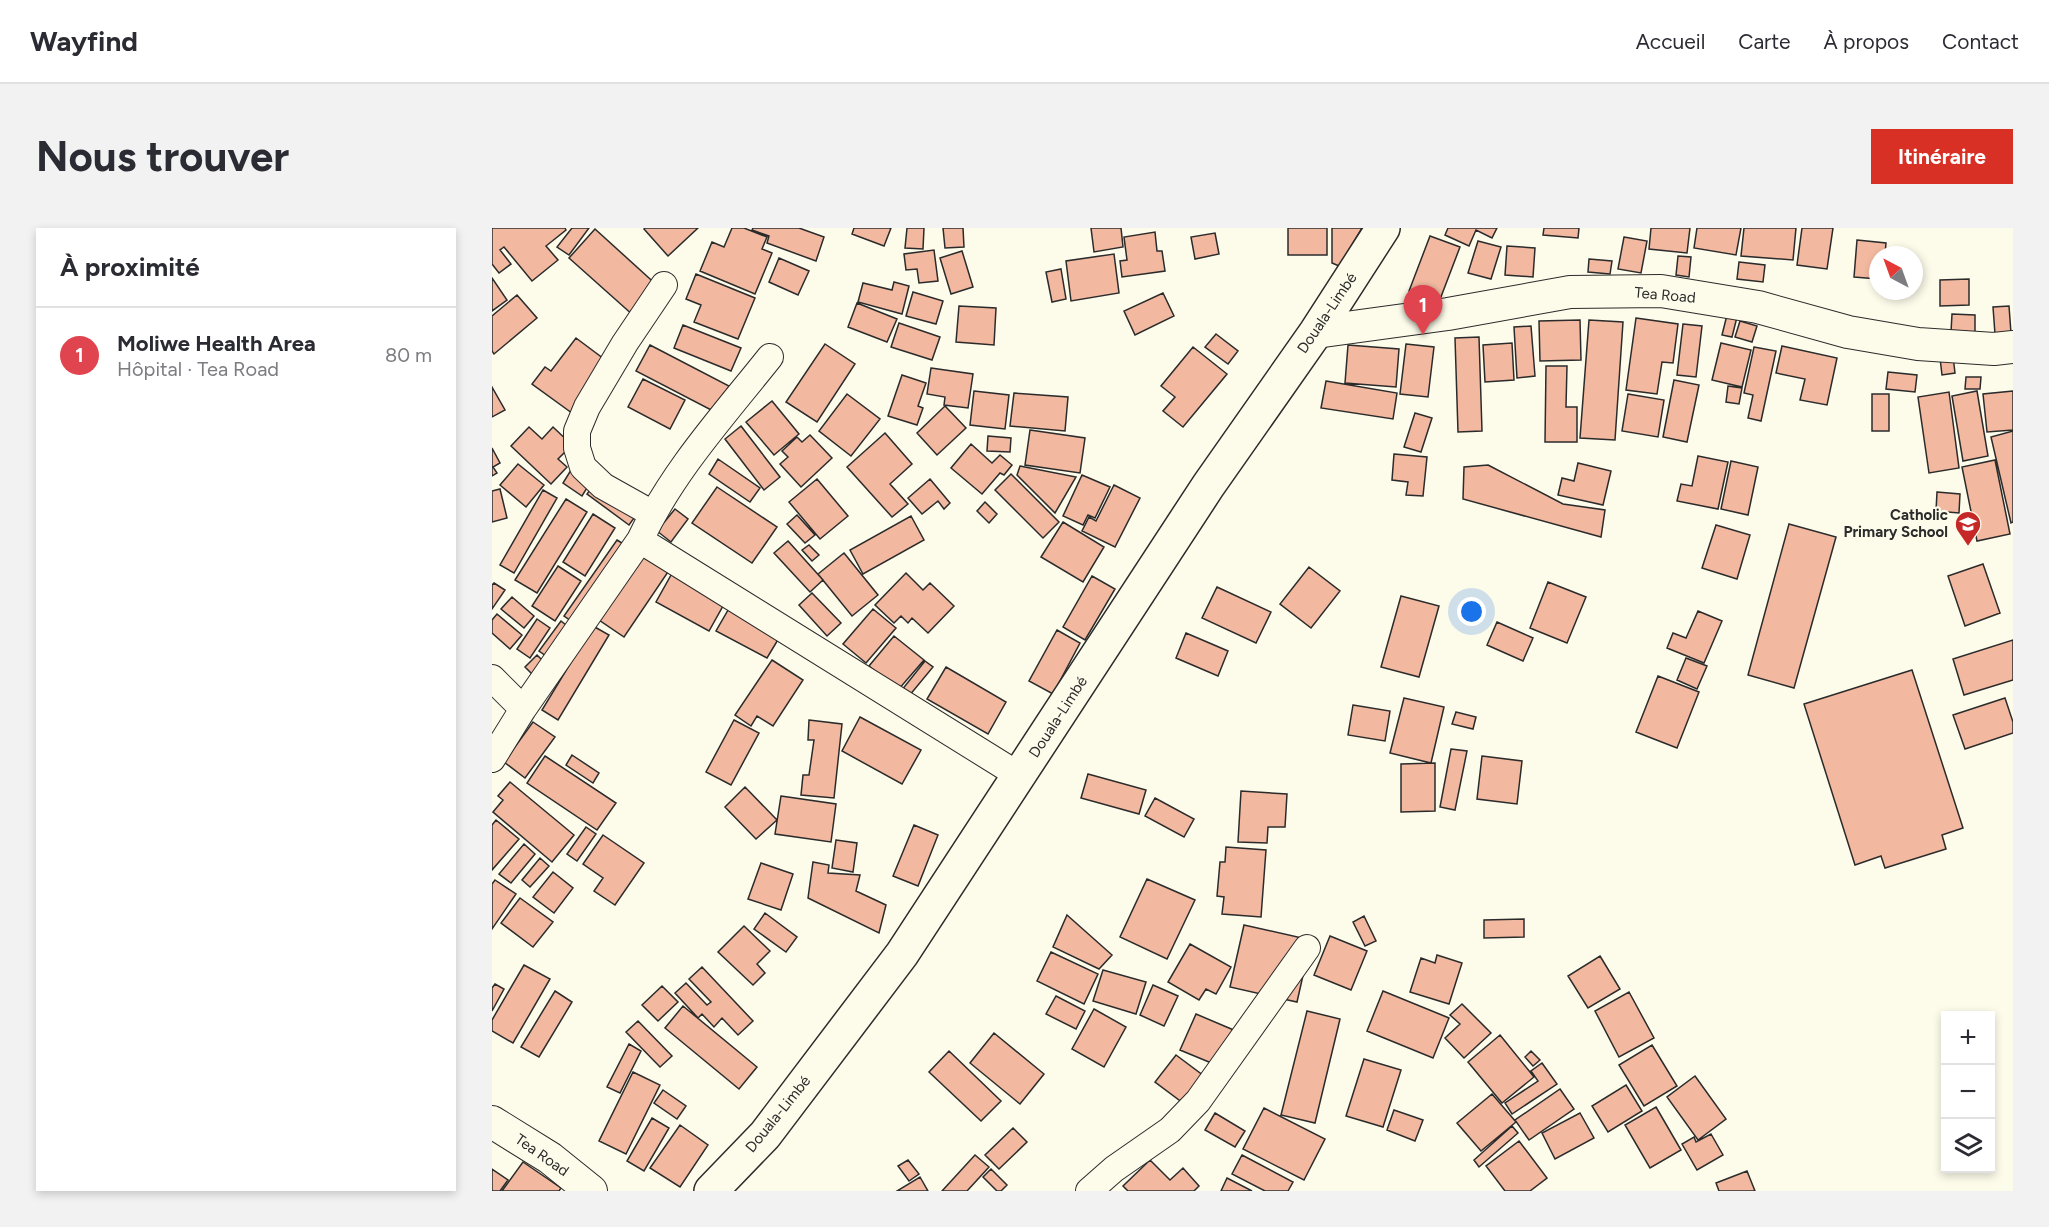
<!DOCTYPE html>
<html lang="fr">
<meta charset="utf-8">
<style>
body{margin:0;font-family:Figtree,sans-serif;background:#f2f2f3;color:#2b2b33}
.controls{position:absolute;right:18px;bottom:18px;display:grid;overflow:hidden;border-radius:0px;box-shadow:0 3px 9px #0003}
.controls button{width:54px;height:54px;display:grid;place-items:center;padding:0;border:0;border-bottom:2px solid #e1e1e2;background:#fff;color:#2b2b33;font:30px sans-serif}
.compass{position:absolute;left:1377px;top:18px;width:54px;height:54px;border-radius:50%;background:#fff;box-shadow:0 3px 9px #0003;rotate:319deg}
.you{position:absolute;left:980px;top:384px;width:21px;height:21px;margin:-15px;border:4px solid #fff;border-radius:50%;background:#1a73e8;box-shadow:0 0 0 9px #1a73e833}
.badge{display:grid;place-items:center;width:39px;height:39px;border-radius:50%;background:#d93025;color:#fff;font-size:20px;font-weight:700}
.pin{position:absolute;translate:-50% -50px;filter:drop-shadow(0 2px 3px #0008)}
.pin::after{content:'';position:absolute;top:32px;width:21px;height:18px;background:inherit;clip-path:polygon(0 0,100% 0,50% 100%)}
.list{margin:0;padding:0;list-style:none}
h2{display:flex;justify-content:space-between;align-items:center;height:78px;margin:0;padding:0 24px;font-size:26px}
h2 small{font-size:20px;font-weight:400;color:#7c7c81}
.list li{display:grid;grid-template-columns:39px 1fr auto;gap:18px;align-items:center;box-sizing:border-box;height:96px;padding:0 24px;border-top:2px solid #e1e1e2}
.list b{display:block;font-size:22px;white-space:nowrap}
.list p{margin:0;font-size:20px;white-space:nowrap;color:#7c7c81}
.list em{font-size:20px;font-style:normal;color:#7c7c81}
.icon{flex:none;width:33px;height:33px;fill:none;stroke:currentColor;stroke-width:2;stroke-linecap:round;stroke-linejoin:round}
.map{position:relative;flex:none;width:1521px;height:963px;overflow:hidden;border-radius:0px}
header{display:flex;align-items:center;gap:36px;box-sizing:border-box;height:84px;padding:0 30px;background:#fff;border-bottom:2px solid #e1e1e2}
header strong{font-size:28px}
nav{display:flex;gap:33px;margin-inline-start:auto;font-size:21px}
.intro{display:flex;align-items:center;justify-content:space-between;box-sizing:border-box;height:144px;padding:0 36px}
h1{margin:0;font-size:42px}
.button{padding:15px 27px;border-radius:0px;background:#d93025;color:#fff;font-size:21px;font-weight:700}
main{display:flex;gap:36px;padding:0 36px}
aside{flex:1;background:#fff;border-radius:0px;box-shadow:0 3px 9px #0003}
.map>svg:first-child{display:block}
.building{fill:#f2b8a0;stroke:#2b2b2b;stroke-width:1.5}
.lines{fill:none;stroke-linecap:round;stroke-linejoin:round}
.minor-casing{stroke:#2b2b2b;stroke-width:28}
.major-casing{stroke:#2b2b2b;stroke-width:34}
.highway-casing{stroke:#2b2b2b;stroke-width:36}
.minor{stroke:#fdfbea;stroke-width:26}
.major{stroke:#fdfbea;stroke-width:32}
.highway{stroke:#fdfbea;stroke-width:33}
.labels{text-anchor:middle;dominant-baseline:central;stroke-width:4.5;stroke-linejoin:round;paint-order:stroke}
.street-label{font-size:15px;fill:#2b2b2b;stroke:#fdfbea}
.poi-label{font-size:15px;font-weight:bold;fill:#2b2b2b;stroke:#fdfbea;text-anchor:end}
</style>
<header>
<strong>Wayfind</strong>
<nav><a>Accueil</a><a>Carte</a><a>À propos</a><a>Contact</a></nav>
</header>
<div class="intro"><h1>Nous trouver</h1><a class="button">Itinéraire</a></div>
<main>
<aside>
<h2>À proximité<small></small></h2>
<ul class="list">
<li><span class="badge" style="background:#e0444e">1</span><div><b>Moliwe Health Area</b><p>Hôpital · Tea Road</p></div><em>80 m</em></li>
</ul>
</aside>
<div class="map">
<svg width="1521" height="963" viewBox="0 0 1521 963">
<rect width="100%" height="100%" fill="#fdfbea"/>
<!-- building -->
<path class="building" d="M0,0H73L74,2L54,18L66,32L40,53L12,19L8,22L19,36L7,45L0,36Z
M80,0H97L77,27L65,19Z
M153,0H206L176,28L152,1Z
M240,0H252L275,9L270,21L280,25L263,66L208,43L220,14L232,19Z
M261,0H307L332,9L324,33L275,15L277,8L260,2Z
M362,0H399L392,18L360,6Z
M415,0H432L431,21L413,20Z
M451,0H471L472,19L453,20Z
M599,0H629L631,19L602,24Z
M796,0H835V27H796Z
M840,0H870L847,38L840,35Z
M956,0H1005L1000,10L984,2L977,18L953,7Z
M1052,0H1087L1086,10L1051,7Z
M1159,0H1198L1195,25L1157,21Z
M1205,0H1249L1244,27L1202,20Z
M1252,0H1304L1301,32L1249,28Z
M1310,0H1341L1335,41L1305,37Z
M103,1L168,60L142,88L77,30Z
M663,4L665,23H670L673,43L630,49L628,33L635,32L632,9Z
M723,5L727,26L703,31L699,9Z
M938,8L968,19L947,74L917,63Z
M1132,9L1155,13L1149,45L1126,41Z
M1365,12L1394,15L1393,27H1386V51L1362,49Z
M986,13L1009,19L999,51L976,45Z
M1015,18L1043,20L1041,49L1013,47Z
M442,22L446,53L427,55L425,41L414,42L412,26Z
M470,23L481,59L459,66L448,30Z
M622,26L627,65L579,73L574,33Z
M1186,28L1199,29L1197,49L1184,47Z
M287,30L317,43L306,67L277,54Z
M1097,31L1120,33L1118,46L1096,44Z
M1247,34L1273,37L1271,54L1245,51Z
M569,41L574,71L560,74L554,44Z
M204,46L263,70L246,111L202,94L209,77L194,71Z
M0,50L15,72L0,83Z
M1477,51V77L1448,78V52Z
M402,54L417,58L410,86L366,74L371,55L400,62Z
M421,64L451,73L444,96L414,88Z
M671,65L682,88L643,107L632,83Z
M25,67L45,90L2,126L0,123V88Z
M365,75L405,91L395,114L356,99Z
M467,78L504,80L502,117L464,114Z
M1517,78L1519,105L1503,106L1501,79Z
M1236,83L1246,85L1240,109L1230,107Z
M1460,86L1483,87V105L1459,104Z
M1144,90L1186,96L1181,135L1170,134L1165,166L1134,162Z
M1088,92L1089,132L1048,133L1047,93Z
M1097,92L1131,94L1123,212L1088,210Z
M1248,93L1265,98L1260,114L1243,109Z
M407,95L448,109L440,132L399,119Z
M1191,96L1210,98L1204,149L1185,147Z
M191,97L249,120L239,143L182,120Z
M1039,98L1043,148L1025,150L1022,99Z
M724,106L746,123L736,136L713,119Z
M987,109L990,203L966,204L963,110Z
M84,110L116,134L84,188L40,156L53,139L59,143Z
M1020,115L1022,152L993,154L991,117Z
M1229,115L1259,122L1250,159L1220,152Z
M333,116L363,136L325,194L294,174Z
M914,116L942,119L936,169L908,166Z
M158,117L237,158L223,184L144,143Z
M856,117L907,121L904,159L853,155Z
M1290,118L1345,130L1335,177L1308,172L1313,151L1284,145Z
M701,119L735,146L691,199L671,183L683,169L669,158Z
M1262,119L1284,123L1269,193L1256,190L1261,167L1252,165Z
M1461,128L1463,145L1450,147L1448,130Z
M1054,138H1075L1074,179H1085V214H1053Z
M439,140L481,146L476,180L452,177L453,169L435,166Z
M1396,144L1425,147L1423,164L1394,161Z
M410,147L434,155L426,178L431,180L425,197L396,188Z
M1474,149H1489L1488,161H1473Z
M151,151L193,172L178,201L136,179Z
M1182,152L1207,157L1195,214L1171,209Z
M834,153L905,165L901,191L829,180Z
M1236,158L1250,160L1247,176L1234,174Z
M0,159L13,182L0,189Z
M482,163L517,167L513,201L478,197Z
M1485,163L1496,228L1471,233L1460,168Z
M1521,163V202L1495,204L1491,166Z
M1457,164L1467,240L1437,245L1426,169Z
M522,165L576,169L573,203L518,198Z
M355,166L388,191L359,228L327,203Z
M1136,166L1172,172L1166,209L1130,203Z
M1380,166H1397V203H1380Z
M280,173L307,206L282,227L254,194Z
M453,178L474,200L445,227L425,205Z
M923,185L940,190L929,224L912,219Z
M249,198L288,249L272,262L233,211Z
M37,199L50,211L61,199L80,217L66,231L75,239L59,256L19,218Z
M538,202L593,210L588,245L533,237Z
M1521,203V294L1519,295L1499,209Z
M393,205L420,236L398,256L416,276L400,289L355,239Z
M318,207L340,230L309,259L288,236L296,229L290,223L305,209L310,214Z
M496,208L519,210L518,224L495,223Z
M479,216L500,235L508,227L520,237L512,247L508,245L490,266L459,240Z
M0,220L8,235L1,239L5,245L0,248Z
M902,226L935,229L931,268L914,267L916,254L900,252Z
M1206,228L1236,234L1226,281L1185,273L1189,256L1200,258Z
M226,231L268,260L258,274L217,246Z
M1503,232L1518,306L1485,313L1470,239Z
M1239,233L1266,239L1256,287L1229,281Z
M1086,235L1119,243L1111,277L1066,267L1070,250L1082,253Z
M26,236L52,257L34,279L8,257Z
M996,237L1071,276L1113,282L1109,309L971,271L972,239Z
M528,238L584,249L563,285L525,247Z
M79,242L98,255L90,268L71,255Z
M519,246L567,294L551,310L503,262Z
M590,247L618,259L603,290L596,287L591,297L571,288Z
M325,251L356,288L328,311L297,274Z
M438,251L458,275L452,281L446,273L430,286L416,270Z
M103,255L145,286L137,297L95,266Z
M622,257L648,270L623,319L590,303L597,289L604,293Z
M225,259L285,299L260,335L200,295Z
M8,261L15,290L0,294V263Z
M51,262L65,270L22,345L8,337Z
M1445,264L1468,266L1467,285L1444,283Z
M74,271L95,284L45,365L23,352Z
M493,274L505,286L497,295L485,283Z
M183,281L196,291L179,314L165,303Z
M101,286L123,300L93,348L71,334Z
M305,287L323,307L313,315L295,296Z
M419,288L432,312L371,346L358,322Z
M571,294L612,319L591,354L549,329Z
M1297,296L1344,309L1302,460L1256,447Z
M1224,297L1258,307L1245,351L1210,340Z
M125,312L138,320L85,397L72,388Z
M296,313L331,352L318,364L282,325Z
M317,317L327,327L320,333L310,322Z
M153,324L178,341L132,409L107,392Z
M352,325L386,367L360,388L326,346Z
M1491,336L1508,385L1473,398L1456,348Z
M66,338L89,353L63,393L40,378Z
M817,339L848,363L819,400L788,376Z
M183,340L236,369L217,403L164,374Z
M414,345L431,362L438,355L462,378L436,405L420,390L416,395L409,388L402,395L383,377Z
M600,348L623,361L593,412L571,399Z
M1056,354L1094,369L1075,415L1038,400Z
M2,355L13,362L0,381V357Z
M725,359L779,384L764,415L710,390Z
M320,365L349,395L335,408L307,377Z
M909,368L947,378L927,449L889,439Z
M20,369L42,388L32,400L9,381Z
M239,377L290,405L275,430L224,403Z
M381,381L404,400L374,435L351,416Z
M1206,383L1230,393L1212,435L1175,420L1181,405L1194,410Z
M5,386L30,407L18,421L0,405V392Z
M45,391L58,400L38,430L25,421Z
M69,393L79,401L57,430L47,423Z
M1005,394L1041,410L1031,433L995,417Z
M101,398L117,407L66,492L50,482Z
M565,402L588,415L561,466L537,453Z
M694,405L736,423L726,448L684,430Z
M402,408L432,432L406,462L377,438Z
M1521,412V452L1472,467L1461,431Z
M45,427L53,435L41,447L33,439Z
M1194,430L1215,438L1205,461L1185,452Z
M280,432L311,452L281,498L265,488L259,498L243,487Z
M433,433L441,439L417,468L409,463Z
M454,439L514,474L496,506L435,471Z
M1420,442L1471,600L1450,607L1454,621L1393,640L1389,628L1363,637L1312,476Z
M1166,448L1207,464L1185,520L1144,504Z
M912,470L952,479L939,535L898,525Z
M1513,470L1521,494V505L1473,521L1461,487Z
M861,477L898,483L893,513L856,507Z
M964,484L984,489L981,501L960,496Z
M368,489L429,522L410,556L350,523Z
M242,492L267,505L239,557L214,544Z
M317,492L350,496L342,570L309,567L311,547H317L322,512H316Z
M41,494L63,509L33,550L12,534Z
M959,521L975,523L963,582L948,579Z
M80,527L107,545L101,555L74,537Z
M53,528L124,575L105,602L35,555Z
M990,528L1030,533L1025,576L985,571Z
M943,535V583L909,584V536Z
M596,546L654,562L647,586L589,570Z
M18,554L82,607L60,634L1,584L11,572L6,568Z
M253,559L285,592L264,611L233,579Z
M749,563L795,566L793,599H776L775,615L746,614Z
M289,568L344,576L339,614L283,606Z
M663,570L702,591L692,609L653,588Z
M4,592L27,611L0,642V597Z
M422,597L446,607L426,658L401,648Z
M94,599L104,606L85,633L75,626Z
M111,607L152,635L123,677L102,663L111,650L91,636Z
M344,612L365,615L361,644L340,640Z
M32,616L43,626L19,655L7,646Z
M734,619L774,622L769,689L730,686L732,669L725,668L728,634H733Z
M48,630L57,638L38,659L30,652Z
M321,634L337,637L336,645L368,647L364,663L394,677L387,705L316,670Z
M269,635L301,646L289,682L256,671Z
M61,644L81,660L62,685L41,669Z
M655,651L703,672L675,731L628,709Z
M3,652L24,666L0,701V656Z
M28,670L61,694L41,719L9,695Z
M273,685L305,709L294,724L262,701Z
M575,687L620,727L607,741L561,719Z
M872,688L884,713L873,718L861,694Z
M1032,691V709L992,710V692Z
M752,697L819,712L805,774L738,759Z
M252,698L278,723L265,736L273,745L261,757L226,724Z
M838,708L875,723L859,762L822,747Z
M698,716L739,739L724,766L714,761L707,772L676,754Z
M559,724L606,746L592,776L545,753Z
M945,727L970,735L957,776L918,764L929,730L943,735Z
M1108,728L1128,761L1096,780L1076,748Z
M32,737L58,751L21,815L0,803V792Z
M210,739L261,793L246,807L230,790L222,799L210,786L206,790L183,765L194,755L215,777L219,774L197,751Z
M611,742L654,754L644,786L601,773Z
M3,756L12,761L0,783V760Z
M661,757L686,768L672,798L648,787Z
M170,758L186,774L166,793L150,777Z
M63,763L80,774L47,829L29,819Z
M891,763L957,790L941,830L875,803Z
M1137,764L1162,810L1127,829L1103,783Z
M564,768L593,783L584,801L554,786Z
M970,776L999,805L972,830L953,810L968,796L958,787Z
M191,778L265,839L247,861L173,800Z
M602,781L634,799L612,839L580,821Z
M815,783L848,791L823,895L789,887Z
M704,786L744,803L729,839L688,822Z
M146,793L180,828L168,839L134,804Z
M502,805L552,846L528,876L478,835Z
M1008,807L1042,849L1010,875L976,834Z
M137,816L149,823L128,865L115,859Z
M1160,817L1185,858L1152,878L1127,837Z
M457,823L509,873L489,893L437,844Z
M1039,823L1048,832L1041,838L1033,829Z
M684,827L716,851L695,878L663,854Z
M872,831L909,842L891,899L854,888Z
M1050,835L1065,856L1020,886L1013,875L1046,853L1039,843Z
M141,844L168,857L134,926L107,913Z
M1203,848L1234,891L1206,912L1175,869Z
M1134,857L1150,883L1116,904L1100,878Z
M1068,861L1082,881L1037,912L1023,892Z
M171,862L194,878L185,891L162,875Z
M1000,866L1024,894L989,923L965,895Z
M1164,879L1189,922L1158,940L1133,897Z
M772,880L833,911L812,952L751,921Z
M902,882L931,892L923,913L895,902Z
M723,885L753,903L743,919L713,902Z
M1088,885L1102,910L1063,931L1050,905Z
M160,890L177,900L152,943L135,933Z
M188,897L216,917L188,959L158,940Z
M1020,898L1026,905L987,939L982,932Z
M521,900L535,914L507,941L493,927Z
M1219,906L1231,927L1205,942L1190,916L1202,909L1204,914Z
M1027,913L1055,950L1038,963H1013L994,938Z
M483,927L497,939L475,963H450Z
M750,927L801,954L796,963H773L740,946Z
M416,932L427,946L417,953L406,938Z
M658,932L678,952L691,940L707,958L702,963H636L631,958Z
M31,934L69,960L67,963H10Z
M0,941L16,952L8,963H0Z
M499,941L515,957L509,963H505L491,949Z
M1255,943L1263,963H1227L1224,955Z
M428,949L436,963H405Z
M735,950L760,963H729Z"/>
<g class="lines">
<!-- minor casing -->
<g class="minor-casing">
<path id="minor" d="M161,286L111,258L91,239L85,220V203L95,179L133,115L172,57
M148,312L528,548
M0,450L31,481L0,531
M31,481L148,312C180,244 231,188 278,129
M597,963L622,941L678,902L706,873L815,720"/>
</g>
<!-- major casing -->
<g class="major-casing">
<path id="major" d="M824,104L956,86L1078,64L1169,63L1266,79L1356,104L1426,116L1502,121L1521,119
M0,894L58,930L99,963"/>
</g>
<!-- highway casing -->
<g class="highway-casing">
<path id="highway" d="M219,963L273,907L410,726L716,258L824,104L891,0"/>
</g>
<!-- minor -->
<use href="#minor" class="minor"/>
<!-- major -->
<use href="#major" class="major"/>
<!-- highway -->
<use href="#highway" class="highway"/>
</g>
<!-- icons -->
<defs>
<g id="school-pin" transform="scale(1.35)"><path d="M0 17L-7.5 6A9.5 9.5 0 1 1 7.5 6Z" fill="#c62828" stroke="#fdfbea"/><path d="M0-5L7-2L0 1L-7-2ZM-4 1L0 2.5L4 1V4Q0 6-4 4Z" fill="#fff"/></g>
</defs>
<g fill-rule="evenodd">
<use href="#school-pin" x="1476" y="296"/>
</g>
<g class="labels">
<!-- street labels -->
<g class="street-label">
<text transform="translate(1173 67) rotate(5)">Tea Road</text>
<text transform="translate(835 85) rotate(-56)">Douala-Limbé</text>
<text transform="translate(566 489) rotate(-57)">Douala-Limbé</text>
<text transform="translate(286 886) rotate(-51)">Douala-Limbé</text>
<text transform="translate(50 927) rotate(35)">Tea Road</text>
</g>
<!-- poi labels -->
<g class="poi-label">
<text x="1456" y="287">Catholic<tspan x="1456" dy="17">Primary School</tspan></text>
</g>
</g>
</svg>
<div class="controls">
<button>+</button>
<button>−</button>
<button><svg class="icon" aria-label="layers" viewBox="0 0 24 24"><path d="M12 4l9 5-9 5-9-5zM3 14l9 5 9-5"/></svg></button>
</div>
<svg class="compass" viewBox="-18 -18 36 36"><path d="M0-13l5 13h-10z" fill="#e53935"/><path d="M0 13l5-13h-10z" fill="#7c7c81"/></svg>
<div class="you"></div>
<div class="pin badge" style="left:931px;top:107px;background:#e0444e">1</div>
</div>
</main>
